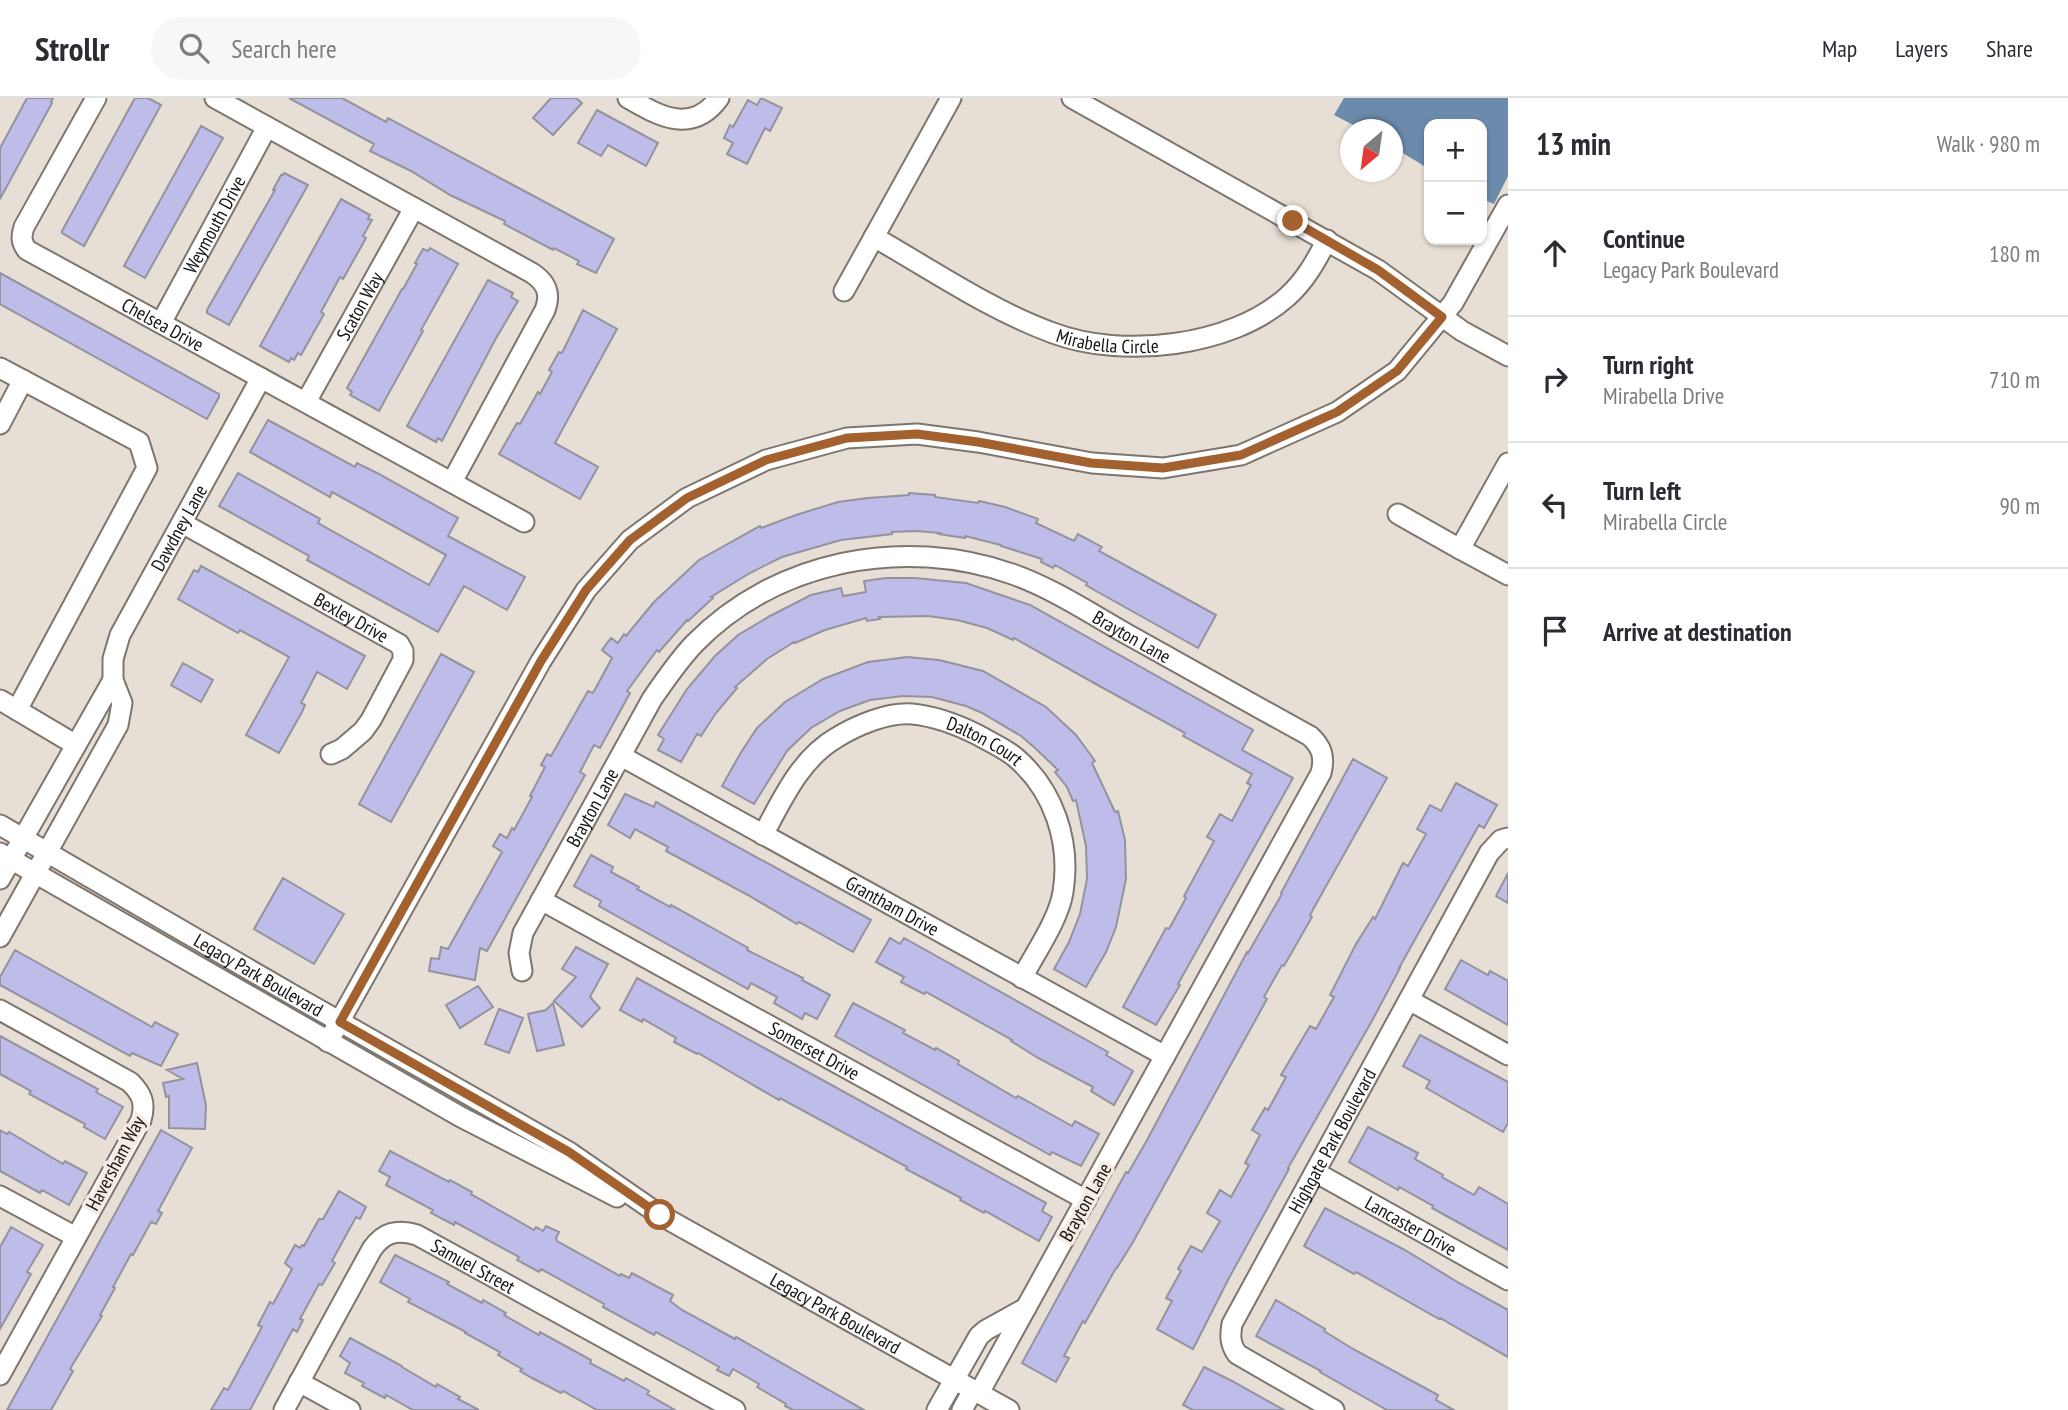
<!DOCTYPE html>
<meta charset="utf-8">
<style>
body{margin:0;font-family:"PT Sans Narrow",sans-serif;background:#f7f7f7;color:#2b2b33}
.controls{position:absolute;right:21px;top:21px;display:grid;overflow:hidden;border-radius:14px;box-shadow:0 2px 5px #0004}
.controls button{width:63px;height:63px;display:grid;place-items:center;padding:0;border:0;border-bottom:2px solid #e1e1e2;background:#fff;color:#2b2b33;font:35px sans-serif}
.compass{position:absolute;left:1340px;top:21px;width:63px;height:63px;border-radius:50%;background:#fff;box-shadow:0 2px 5px #0004;rotate:209deg}
.stop{position:absolute;width:21px;height:21px;margin:-16px;border:5px solid #a46130;border-radius:50%;background:#fff}
.stop.end{background:#a46130;border-color:#fff;box-shadow:0 2px 7px #0008}
.list{margin:0;padding:0;list-style:none}
h2{display:flex;justify-content:space-between;align-items:center;height:91px;margin:0;padding:0 28px;font-size:30px}
h2 small{font-size:23px;font-weight:400;color:#7c7c81}
.list li{display:grid;grid-template-columns:46px 1fr auto;gap:21px;align-items:center;box-sizing:border-box;height:126px;padding:0 28px;border-top:2px solid #e1e1e2}
.list b{display:block;font-size:26px;white-space:nowrap}
.list p{margin:0;font-size:23px;white-space:nowrap;color:#7c7c81}
.list em{font-size:23px;font-style:normal;color:#7c7c81}
.icon{flex:none;width:38px;height:38px;fill:none;stroke:currentColor;stroke-width:2;stroke-linecap:round;stroke-linejoin:round}
.map{position:relative;flex:none;width:1508px;height:1312px;overflow:hidden}
header{display:flex;align-items:center;gap:42px;box-sizing:border-box;height:98px;padding:0 35px;background:#fff;border-bottom:2px solid #e1e1e2}
header strong{font-size:33px}
nav{display:flex;gap:38px;margin-inline-start:auto;font-size:24px}
.search{width:490px;height:63px;background:#f7f7f7;display:flex;align-items:center;gap:18px;box-sizing:border-box;padding:0 24px;border-radius:38px;color:#7c7c81;font-size:26px}
main{display:flex}
aside{flex:1;background:#fff}
.map>svg:first-child{display:block}
.water{fill:#6c8bac}
.building{fill:#bebce8;stroke:#93939e;stroke-width:2}
.lines{fill:none;stroke-linecap:round;stroke-linejoin:round}
.minor-casing{stroke:#7e766e;stroke-width:23}
.minor{stroke:#fff;stroke-width:19}
.route{stroke:#a46130;stroke-width:9}
.labels{text-anchor:middle;dominant-baseline:central;stroke-width:7;stroke-linejoin:round;paint-order:stroke}
.street-label{font-size:19px;fill:#161310;stroke:#f5ebe3}
</style>
<header>
<strong>Strollr</strong>
<div class="search"><svg class="icon" aria-label="search" viewBox="0 0 24 24"><circle cx="10" cy="10" r="6"/><path d="M15 15l6 6"/></svg>Search here</div>
<nav><a>Map</a><a>Layers</a><a>Share</a></nav>
</header>
<main>
<div class="map">
<svg width="1508" height="1312" viewBox="0 0 1508 1312">
<rect width="100%" height="100%" fill="#e7ded6"/>
<!-- water -->
<path class="water" d="M1344,0H1508V78L1494,106L1482,101V26H1429V71L1393,49L1392,32L1361,31L1334,17Z"/>
<!-- building -->
<path class="building" d="M27,0H53L51,4L52,5L0,101V50Z
M135,0H148L161,7L84,148L62,135V133Z
M289,0H342L386,24L388,20L614,141L596,175L577,166L579,163L554,150L553,152L504,126L505,123L450,97L411,73L370,53L374,46Z
M551,0H576L582,5L553,37L533,20Z
M761,0L782,10L770,33L765,30L747,66L727,56L733,45L724,40L730,27L733,29L748,2L757,7Z
M597,12L658,45L646,68L608,47L601,58L578,45Z
M201,28L223,40L145,180L124,168Z
M284,75L308,87L229,227L207,215V212L275,92H273L281,77H283Z
M341,101L370,117L368,121L372,122L363,138L366,140L343,181L340,179L321,214L324,216L301,257L298,255L294,262L291,260L289,264L260,248Z
M430,150L458,166L421,232L423,233L379,313L350,297L352,294L347,290L402,191H403L417,166L415,165L423,151L428,153Z
M0,175L219,296V299L207,321L0,206Z
M488,182L513,195L511,199L518,203L495,242L442,343L438,340L436,344L407,328Z
M583,212L617,231L555,345L598,369L580,401L499,356L517,325L520,326L538,294L540,296L552,274L549,272L559,254L562,255Z
M268,322L355,369L357,365L377,375L458,420L448,438L525,479L507,512L464,488L438,534L307,462L309,458L219,408L238,375L320,421L318,425L429,487L446,457L332,394L330,399L250,354Z
M909,395L935,397V399L978,405L979,403L1005,409L1038,421L1036,425L1074,443L1078,436L1102,449L1099,453L1216,517L1198,550L1096,493L1086,487L1087,485L1055,467L1053,470L1041,464L1042,461L1001,448V447L965,438V440L939,436L940,435L916,433L892,434V436L841,442L782,459L750,475L711,499L713,500L688,523L687,522L659,554L657,552L627,593L630,595L600,650L594,647L580,674L585,677L487,853L480,850L475,882L429,873L431,860L439,861L441,849L448,851L502,754L493,748L500,736L507,740L512,730L514,732L532,699L530,698L545,669L541,667L547,656L551,658L588,593L593,595L612,560L602,552L611,540L618,545L624,536L626,538L654,504L699,462L760,428L761,430L796,417L838,404L868,400L909,397Z
M201,468L365,558L347,591L317,574L301,605L305,607L302,614L279,655L246,637L289,559L240,532L238,535L178,501L194,472L198,474Z
M886,480H915L966,485L1030,507L1253,632L1242,652L1293,680L1178,886L1180,887L1156,927L1123,909L1166,830L1169,831L1186,800L1184,798L1214,743L1207,739L1220,716L1232,723L1251,687L1247,685L1252,676L1183,638L1185,635L1094,585L1014,540L1013,542L987,530L957,522L928,518L879,519L880,521L867,523L866,520L825,532L795,545L794,544L767,561L735,589L737,590L716,615L701,638L697,636L681,664L658,652L664,641L658,637L687,591L715,558L738,537L770,518L811,497L841,490L843,498L866,494L864,483Z
M441,556L474,574L391,724L359,706Z
M907,559L939,562L983,573L1046,609L1076,637L1095,663L1092,665L1115,714L1118,713L1125,742L1126,781L1116,829L1106,854L1086,889L1054,871L1069,844L1080,816L1087,781L1086,748L1076,702L1073,703L1067,689L1055,674L1058,672L1035,650L1021,638L982,615L966,608L932,599L903,598L870,602L840,613L811,630L787,653L754,706L722,688L740,656L757,630L785,604L823,581L868,564Z
M183,565L213,582L201,604L171,587Z
M1353,661L1387,680L1325,790L1310,817L1312,819L1284,868L1282,867L1264,899L1267,901L1133,1144L1117,1170H1116L1085,1225L1083,1223L1064,1258L1069,1260L1056,1284L1022,1265L1126,1074L1128,1075L1146,1044L1247,854L1248,855L1282,796L1281,795Z
M1456,685L1497,707L1484,730L1479,727L1399,870H1400L1373,921L1288,1070L1289,1071L1229,1180L1193,1251L1157,1231L1172,1203L1166,1200L1181,1173L1178,1171L1191,1148L1202,1154L1220,1123L1207,1115L1220,1092L1231,1099L1249,1067L1245,1065L1260,1037L1252,1032L1265,1010L1268,1012L1286,979L1281,977L1310,928L1316,931L1334,899L1330,897L1356,846L1373,819L1375,821L1403,765L1408,768L1426,736L1417,731L1430,707L1441,713Z
M625,696L654,709L656,704L871,822L853,854L799,824L797,826L748,797L666,753L668,749L635,731L630,740L608,727Z
M591,757L613,769L611,774L639,789L637,791L670,809L671,807L725,837L748,850L747,852L803,880L802,882L830,897L817,921L805,915L802,921L774,905L777,899L751,885L748,891L599,808L601,803L574,788Z
M1508,775V805L1496,798Z
M283,780L344,816L314,866L254,831Z
M890,840L900,846L904,840L1108,954L1106,957L1133,973L1114,1007L1091,993L1093,989L1038,960L1011,943L1012,942L926,894L924,896L901,884L904,879L876,864Z
M576,849L608,866L590,899L600,910L582,929L554,903L576,879L562,871Z
M15,852L152,929L155,924L178,936L161,968L132,955L130,958L0,887V879Z
M1461,862L1488,877L1490,873L1508,883V927L1445,891Z
M637,880L1046,1105L1042,1113L1052,1119L1039,1143L985,1113L984,1115L960,1102L961,1100L906,1071L907,1069L780,1000L779,1002L698,955L697,956L674,944L676,940L643,921L642,924L620,912Z
M478,888L493,909L460,930L446,907Z
M553,905L564,947L537,953L528,916L546,912Z
M853,905L905,932L903,935L935,952L936,950L959,963L958,966L1016,1000L1018,998L1072,1028L1075,1023L1099,1036L1081,1068L1052,1054L1050,1057L835,938Z
M499,911L523,920L509,955L485,946Z
M1420,937L1508,984V1025L1503,1034L1426,990L1430,983L1403,968Z
M0,938L98,991L96,994L123,1009L105,1041L84,1029L85,1026L29,996L31,993L0,976Z
M197,965L206,1007L205,1031L169,1030V998L166,999L163,985L183,981L167,972Z
M1368,1029L1418,1055L1415,1061L1443,1077L1442,1079L1474,1097L1479,1089L1508,1106V1152L1432,1110L1433,1108L1399,1089L1398,1092L1349,1064Z
M0,1032L7,1036L9,1034L63,1066L65,1063L87,1075L69,1107L42,1092L40,1095L0,1073Z
M161,1032L192,1050L158,1113L162,1115L156,1126L151,1124L133,1157L131,1156L113,1189L115,1190L100,1217L102,1218L70,1271L73,1273L51,1312H7Z
M390,1053L449,1084L450,1082L472,1094L471,1096L534,1132L536,1129L543,1133L546,1128L559,1134L556,1140L557,1143L620,1178L621,1176L629,1180L632,1175L673,1197L670,1203L682,1212L735,1241L736,1239L864,1312H793L785,1308L786,1306L757,1289L759,1286L733,1271L729,1278L717,1272L719,1269L691,1253L656,1234L654,1237L603,1209L604,1206L541,1171L539,1174L517,1162L519,1159L455,1124L454,1127L431,1115L433,1112L386,1087L390,1079L379,1073Z
M339,1093L366,1109L360,1121L356,1119L332,1163L335,1165L322,1187L319,1186L300,1221L303,1222L297,1234L293,1231L250,1312H211L224,1290L228,1292L262,1229L258,1227L270,1204L273,1206L292,1171L285,1165L295,1147L300,1150L302,1147L304,1148L319,1121H323Z
M1325,1110L1405,1152L1459,1185L1508,1212V1259L1440,1220L1439,1221L1356,1174L1354,1176L1304,1148Z
M11,1129L43,1147L27,1174L31,1176L0,1231V1149Z
M395,1157L449,1184L447,1186L482,1205L483,1202L506,1215L504,1217L539,1237L540,1234L591,1262L590,1265L624,1283L626,1280L649,1293L647,1296L675,1312H597L563,1293L561,1295L532,1280L520,1273L522,1271L498,1257L500,1254L465,1235L466,1234L408,1204L410,1201L380,1184Z
M1276,1202L1325,1231L1324,1233L1353,1251L1438,1297L1436,1302L1454,1312H1387L1320,1274L1321,1273L1256,1238Z
M350,1240L402,1268V1269L436,1289L437,1286L460,1299L458,1301L479,1312H413L386,1297L385,1300L379,1297L362,1288L364,1285L345,1275L350,1265L340,1258Z
M1204,1269L1232,1283L1284,1312H1193L1183,1307Z"/>
<g class="lines">
<!-- minor casing -->
<g class="minor-casing">
<g id="minor">
<path id="s1" d="M96,0L24,129C21,139 21,144 27,152L524,424"/>
<path d="M215,0L532,175C547,185 551,196 545,212L452,384"/>
<path d="M628,0C659,18 692,37 719,0"/>
<path id="s2" d="M951,0L874,139C932,172 990,212 1053,235C1122,261 1231,249 1287,199C1305,183 1316,163 1327,142"/>
<path d="M1072,0L1378,172L1462,233L1508,258"/>
<path d="M844,193L874,139"/>
<path id="s3" d="M161,225L267,29"/>
<path d="M0,270L139,344L147,370L17,612"/>
<path id="s4" d="M306,304L414,110"/>
<path d="M0,326L23,282"/>
<path d="M1508,365L1460,451L1508,477"/>
<path d="M1398,416L1460,451"/>
<path id="s5" d="M182,425L399,546L403,553V562L371,622L363,633L342,651L331,656"/>
<path d="M0,602L76,647"/>
<path id="s6" d="M621,658L1165,958"/>
<path id="s7" d="M0,727L293,897L569,1054L660,1117L1009,1312"/>
<path id="s8" d="M763,737C782,702 800,661 836,640C857,627 888,614 912,616C935,618 958,627 978,637C990,644 1004,650 1015,659C1054,692 1071,744 1063,794C1059,821 1035,855 1022,880"/>
<path d="M0,755L461,1019L617,1099"/>
<path d="M0,781L113,582"/>
<path id="s9" d="M541,802L1086,1102"/>
<path id="s10" d="M0,839L118,627L122,605L113,582V561L120,537L261,280"/>
<path id="s11" d="M522,873L519,855L523,835L652,601C665,582 678,563 694,546C776,462 903,438 1012,476C1052,490 1088,514 1125,535C1186,569 1248,604 1310,638C1322,649 1325,659 1321,675L979,1295"/>
<path d="M1409,902L1508,957"/>
<path d="M0,912L130,984C142,996 146,1005 141,1022L0,1277"/>
<path d="M328,944L541,563L586,492L630,442L687,400L766,362L847,340L917,336L978,344L1092,365L1163,370L1241,357L1337,314L1397,273L1453,205L1508,107"/>
<path id="s12" d="M1315,1074L1508,1182"/>
<path d="M0,1098L76,1139"/>
<path d="M299,1284L350,1312"/>
<path id="s13" d="M284,1312L372,1151C384,1134 397,1131 417,1137L735,1312"/>
<path d="M937,1312L979,1238L986,1232L1026,1210"/>
<path d="M962,1312L973,1292"/>
<path id="s14" d="M1334,1312L1237,1256C1230,1246 1230,1238 1232,1226L1489,755L1501,742L1508,740"/>
</g>
</g>
<!-- minor -->
<use href="#minor" class="minor"/>
</g>
<g class="lines">
<!-- route -->
<path class="route" d="M660,1117L569,1054L340,924L541,563L586,492L630,442L687,400L766,362L847,340L917,336L978,344L1091,365L1163,370L1241,357L1337,314L1397,273L1442,219L1378,172L1293,123"/>
</g>
<g class="labels">
<!-- street labels -->
<g class="street-label">
<text stroke="none"><textPath href="#s3" startOffset="112">Weymouth Drive</textPath></text>
<text stroke="none"><textPath href="#s4" startOffset="110">Scaton Way</textPath></text>
<text stroke="none"><textPath href="#s1" startOffset="327">Chelsea Drive</textPath></text>
<text stroke="none"><textPath href="#s2" startOffset="418">Mirabella Circle</textPath></text>
<text stroke="none"><textPath href="#s10" startOffset="458">Dawdney Lane</textPath></text>
<text stroke="none"><textPath href="#s5" startOffset="194">Bexley Drive</textPath></text>
<text stroke="none"><textPath href="#s11" startOffset="854">Brayton Lane</textPath></text>
<text stroke="none"><textPath href="#s8" startOffset="282">Dalton Court</textPath></text>
<text stroke="none"><textPath href="#s11" startOffset="182">Brayton Lane</textPath></text>
<text stroke="none"><textPath href="#s6" startOffset="310">Grantham Drive</textPath></text>
<text stroke="none"><textPath href="#s7" startOffset="299">Legacy Park Boulevard</textPath></text>
<text stroke="none"><textPath href="#s9" startOffset="312">Somerset Drive</textPath></text>
<text stroke="none"><textPath href="#s14" startOffset="352">Highgate Park Boulevard</textPath></text>
<text transform="translate(115 1065) rotate(-62)">Haversham Way</text>
<text transform="translate(1085 1104) rotate(-61)">Brayton Lane</text>
<text stroke="none"><textPath href="#s12" startOffset="110">Lancaster Drive</textPath></text>
<text stroke="none"><textPath href="#s13" startOffset="299">Samuel Street</textPath></text>
<text stroke="none"><textPath href="#s7" startOffset="968">Legacy Park Boulevard</textPath></text>
</g>
</g>
</svg>
<div class="controls">
<button>+</button>
<button>−</button>
</div>
<svg class="compass" viewBox="-18 -18 36 36"><path d="M0-13l5 13h-10z" fill="#e53935"/><path d="M0 13l5-13h-10z" fill="#7c7c81"/></svg>
<div class="stop" style="left:660px;top:1117px"></div>
<div class="stop end" style="left:1293px;top:123px"></div>
</div>
<aside>
<h2>13 min<small>Walk · 980 m</small></h2>
<ul class="list">
<li><svg class="icon" aria-label="ahead" viewBox="0 0 24 24"><path d="M12 20V5M6 11l6-6 6 6"/></svg><div><b>Continue</b><p>Legacy Park Boulevard</p></div><em>180 m</em></li>
<li><svg class="icon" aria-label="right" viewBox="0 0 24 24"><path d="M7 20v-9h11M14 6l5 5-5 5"/></svg><div><b>Turn right</b><p>Mirabella Drive</p></div><em>710 m</em></li>
<li><svg class="icon" aria-label="left" viewBox="0 0 24 24"><path d="M17 20v-9H6M10 6l-5 5 5 5"/></svg><div><b>Turn left</b><p>Mirabella Circle</p></div><em>90 m</em></li>
<li><svg class="icon" aria-label="arrive" viewBox="0 0 24 24"><path d="M6 21V4h12l-3 4 3 4H6"/></svg><div><b>Arrive at destination</b></div></li>
</ul>
</aside>
</main>
